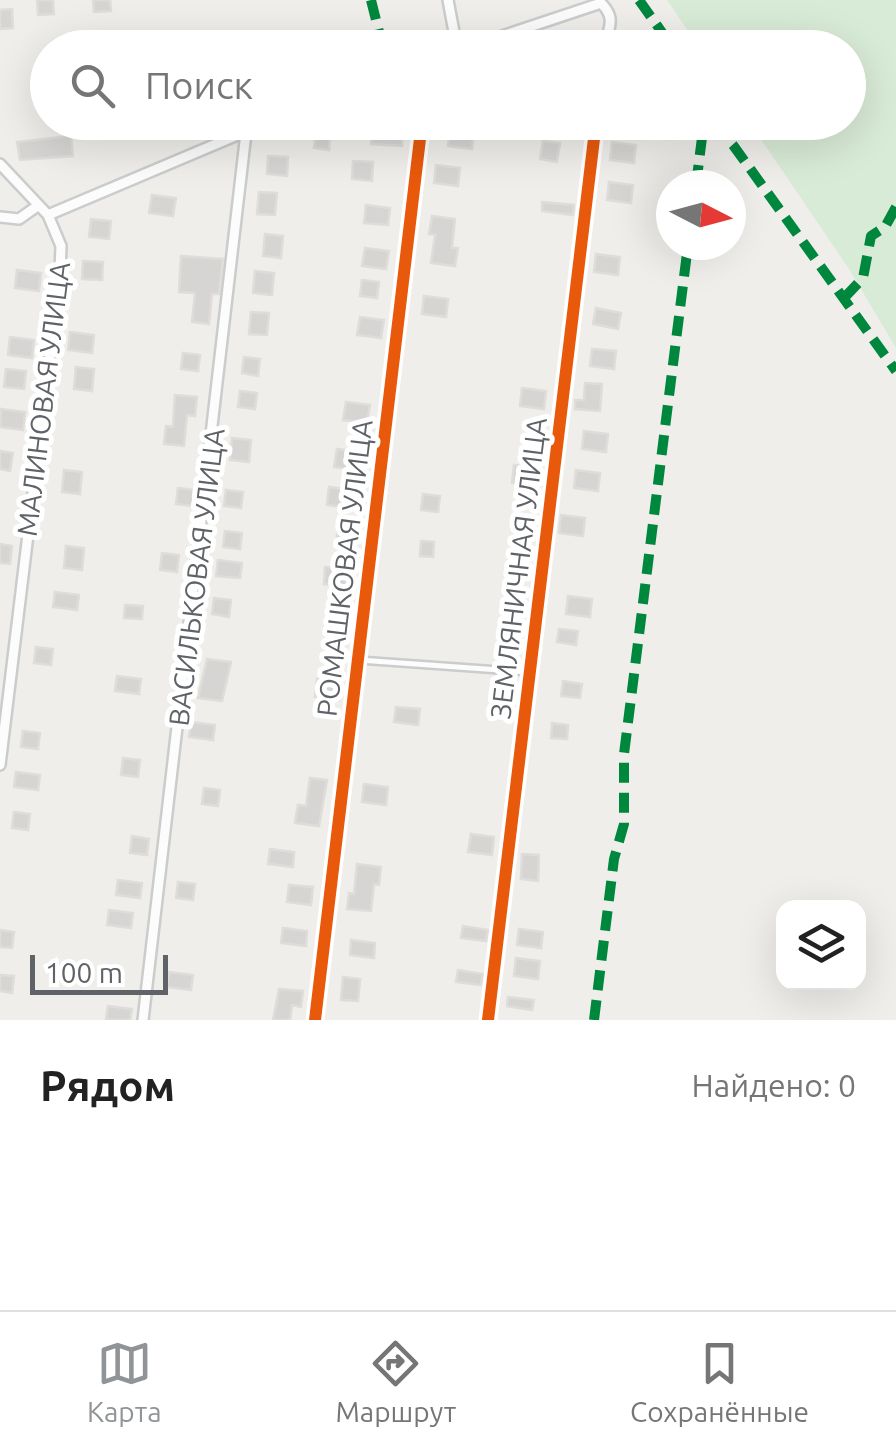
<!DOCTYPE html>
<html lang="ru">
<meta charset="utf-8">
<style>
body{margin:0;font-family:Ubuntu,sans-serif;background:#f6f6f6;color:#222}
.controls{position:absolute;right:30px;bottom:30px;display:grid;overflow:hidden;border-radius:20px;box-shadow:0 10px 40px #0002}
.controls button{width:90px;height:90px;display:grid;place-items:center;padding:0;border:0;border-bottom:2px solid #e0e0e0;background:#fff;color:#222;font:50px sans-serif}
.compass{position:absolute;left:656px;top:170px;width:90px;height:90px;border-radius:50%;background:#fff;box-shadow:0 10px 40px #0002;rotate:96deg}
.scale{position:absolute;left:30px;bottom:25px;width:138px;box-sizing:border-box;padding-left:10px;border:5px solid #5f6368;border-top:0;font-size:28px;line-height:35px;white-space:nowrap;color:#5f6368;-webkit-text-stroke:8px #fff;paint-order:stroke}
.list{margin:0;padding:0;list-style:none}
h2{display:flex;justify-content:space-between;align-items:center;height:130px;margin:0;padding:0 40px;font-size:42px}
h2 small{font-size:32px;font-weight:400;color:#767676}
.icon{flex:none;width:55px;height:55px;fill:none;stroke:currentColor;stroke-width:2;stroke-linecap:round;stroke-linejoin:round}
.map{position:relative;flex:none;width:896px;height:1020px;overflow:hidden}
.search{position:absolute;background:#fff;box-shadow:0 10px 40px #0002;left:30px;right:30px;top:30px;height:110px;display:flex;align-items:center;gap:25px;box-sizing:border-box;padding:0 35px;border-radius:55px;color:#767676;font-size:38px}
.sheet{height:290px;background:#fff}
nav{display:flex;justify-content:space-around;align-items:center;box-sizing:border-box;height:140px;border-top:2px solid #e0e0e0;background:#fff;font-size:28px;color:#767676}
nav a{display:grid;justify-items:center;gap:5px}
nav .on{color:#919496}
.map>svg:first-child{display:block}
.green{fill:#d8ebd6}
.building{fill:#d6d5d3;stroke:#deddd9;stroke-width:2.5}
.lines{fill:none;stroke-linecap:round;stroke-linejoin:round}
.service-casing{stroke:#cbcccc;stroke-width:10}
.minor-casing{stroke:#cbcccc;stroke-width:14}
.service{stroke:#fdfcfc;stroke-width:5}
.minor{stroke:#fdfcfc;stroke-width:9}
.quiet{stroke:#00873e;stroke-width:10;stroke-dasharray:20 10;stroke-linecap:butt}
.cycleway-casing{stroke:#fff;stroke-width:19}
.cycleway{stroke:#e8590c;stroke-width:12}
.labels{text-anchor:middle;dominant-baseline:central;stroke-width:10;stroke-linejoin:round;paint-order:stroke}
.street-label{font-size:28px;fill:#5f6368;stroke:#fff}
</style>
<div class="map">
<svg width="896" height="1020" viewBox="0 0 896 1020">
<rect width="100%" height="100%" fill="#efeeea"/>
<!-- green -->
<path class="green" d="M667,0H896V348L849,269L750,123L848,122V48L699,47Z"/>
<!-- building -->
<path class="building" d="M37,0H53L54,14L38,15Z
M93,0H110L111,11L94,12Z
M12,9L13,28L0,29V10Z
M373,123L403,126L402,146L371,144Z
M450,128L474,131L472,149L448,146Z
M316,130L330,132L329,150L314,148Z
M71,136L73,156L20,160L17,142Z
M543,141L560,143L557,162L540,159Z
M612,142L636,145L634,163L610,160Z
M268,156L288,157L287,176L267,174Z
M353,161L373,162L372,181L352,179Z
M436,165L460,168L458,186L434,183Z
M609,182L633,185L631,203L607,200Z
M259,192L277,193L275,215L257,214Z
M152,195L176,198L173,216L149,213Z
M542,202L574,205L573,215L542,211Z
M366,205L390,208L388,225L364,223Z
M432,216L455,219L452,248H458L455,266L431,263L435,235L429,234Z
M91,219L111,221L109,239L89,237Z
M265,234L283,236L281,258L263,256Z
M365,248L389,251L386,269L362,266Z
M596,254L620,257L618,275L594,272Z
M181,256L223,259L219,294H212L209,324L192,322L195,293L179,292Z
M83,261L103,262L102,280L82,279Z
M17,270L41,273L39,291L15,288Z
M255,271L274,273L272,295L253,293Z
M362,280L379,282L377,298L360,296Z
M424,296L448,299L446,317L422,314Z
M596,308L621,313L618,329L593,324Z
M251,312L269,313L267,335L249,334Z
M360,317L384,320L381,338L357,335Z
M70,332L94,335L92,353L68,350Z
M10,337L34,340L32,358L8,355Z
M592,349L616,351L614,369L590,366Z
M183,353L200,355L198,371L181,369Z
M244,357L260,359L258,376L242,373Z
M76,367L94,369L92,391L74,389Z
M6,369L26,371L24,389L4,387Z
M585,383L602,384L600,411L575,409V400H584Z
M522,388L546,391L544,409L520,406Z
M240,391L257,393L255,409L238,407Z
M175,395L197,397L195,416L187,415L184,446L164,444L166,426L173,427Z
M346,402L370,405L367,422L343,420Z
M1,409L25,412L23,430L0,427Z
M584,431L608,434L606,452L582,449Z
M232,438L251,440L249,462L230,460Z
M337,449L361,452L358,470L334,467Z
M0,451L13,453L10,471L0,469Z
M514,465L538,468L536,486L512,483Z
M64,470L82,472L80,494L62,492Z
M576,470L600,473L598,491L574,488Z
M329,487L353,490L351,508L327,505Z
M178,488L195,490L193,506L176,504Z
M226,490L243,492L241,508L224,506Z
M423,494L440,496L438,512L421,510Z
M561,515L585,518L583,536L559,533Z
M338,527L352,528L350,548L336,546Z
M225,531L242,533L240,549L223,547Z
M421,541L434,542L433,557L420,556Z
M0,544L12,546L10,564L0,563Z
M66,546L84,548L82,570L64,568Z
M162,553L179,555L177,572L160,570Z
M218,560L242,563L240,578L216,576Z
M325,567L348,568L346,586L324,584Z
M55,592L79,595L77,610L53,607Z
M568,596L592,599L590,617L566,614Z
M214,598L231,600L229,617L212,614Z
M125,605L143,606L142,619L124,618Z
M559,629L578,631L576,645L557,642Z
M36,647L53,649L51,665L34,663Z
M207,659L231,662L222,701L198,698Z
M117,676L141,679L139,694L115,691Z
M317,679L341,682L339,700L315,697Z
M563,681L582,684L580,698L561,696Z
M492,698L516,700L513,718L490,716Z
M396,707L420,709L418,725L394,722Z
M191,722L215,725L213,740L189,737Z
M552,723L568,725L567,739L551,738Z
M23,731L40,733L38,749L21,747Z
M123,758L140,760L138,777L121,775Z
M16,772L40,775L38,790L14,787Z
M310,778L327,780L319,826L295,823L298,805L306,806Z
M364,784L388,787L386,805L362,802Z
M204,788L220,790L218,806L202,804Z
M14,812L30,814L28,830L12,828Z
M471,834L494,837L492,855L468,852Z
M132,836L149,839L147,855L130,853Z
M270,849L294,852L293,867L268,864Z
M522,854L539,855L538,881L521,879Z
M357,864L381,867L379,885L374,884L371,911L347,909L349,893L354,894Z
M118,880L142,883L140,898L116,895Z
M178,882L195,884L193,900L176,898Z
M289,885L313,887L311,905L287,902Z
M109,910L133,913L131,928L107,925Z
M463,926L488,930L486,941L461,938Z
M283,928L307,931L306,946L281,943Z
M519,929L543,932L541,948L517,945Z
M0,930L14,932L12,948L0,947Z
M351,940L375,943L374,958L350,955Z
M516,958L540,961L538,979L514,976Z
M458,970L483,974L481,985L456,982Z
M169,972L193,975L191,990L167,987Z
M0,975L14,976L12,993L0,991Z
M343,977L360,979L358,1001L341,1000Z
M279,989L303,991L301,1007L292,1005L290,1020H273Z
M508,997L534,1000L532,1010L507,1006Z
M108,1006L132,1009L130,1020H106Z"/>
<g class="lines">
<!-- service casing -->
<g class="service-casing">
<path id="service" d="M359,660L528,672"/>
</g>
<!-- minor casing -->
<g class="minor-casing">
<path id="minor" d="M448,0L457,48
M466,48L601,3C617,19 608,27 605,48
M0,164L48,215L268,122
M0,217L19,219L36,207
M0,765L60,271L61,246L48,215
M143,1020L246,133
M315,1020L422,122
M488,1020L596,122"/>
</g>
<!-- service -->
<use href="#service" class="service"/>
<!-- minor -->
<use href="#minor" class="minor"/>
<!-- quiet -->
<path class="quiet" d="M371,0L383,48
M639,0L673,48
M713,122L733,145L896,371
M696,185L704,122
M844,298L863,278L871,236L885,227L896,207
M594,1020L614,859L624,824V754L688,245"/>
<!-- cycleway casing -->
<g class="cycleway-casing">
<path id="cycleway" d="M315,1020L422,122
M488,1020L596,122"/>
</g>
<!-- cycleway -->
<use href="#cycleway" class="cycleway"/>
</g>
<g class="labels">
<!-- street labels -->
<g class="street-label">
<text transform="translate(43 399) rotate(-83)">МАЛИНОВАЯ УЛИЦА</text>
<text transform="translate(344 568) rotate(-83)">РОМАШКОВАЯ УЛИЦА</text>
<text transform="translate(518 568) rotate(-83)">ЗЕМЛЯНИЧНАЯ УЛИЦА</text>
<text transform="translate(196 577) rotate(-83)">ВАСИЛЬКОВАЯ УЛИЦА</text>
</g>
</g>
</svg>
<div class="controls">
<button><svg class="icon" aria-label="layers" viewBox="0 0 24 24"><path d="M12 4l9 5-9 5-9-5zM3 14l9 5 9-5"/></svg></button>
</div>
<svg class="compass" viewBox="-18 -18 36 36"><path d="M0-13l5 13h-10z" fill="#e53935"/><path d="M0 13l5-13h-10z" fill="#767676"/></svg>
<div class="scale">100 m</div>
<div class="search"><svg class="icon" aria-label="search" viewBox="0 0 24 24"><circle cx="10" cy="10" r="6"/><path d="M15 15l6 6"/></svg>Поиск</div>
</div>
<section class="sheet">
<h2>Рядом<small>Найдено: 0</small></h2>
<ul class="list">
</ul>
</section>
<nav>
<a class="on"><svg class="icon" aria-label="map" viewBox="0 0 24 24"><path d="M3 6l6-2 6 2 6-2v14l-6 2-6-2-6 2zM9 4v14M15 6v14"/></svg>Карта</a>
<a><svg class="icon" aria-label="directions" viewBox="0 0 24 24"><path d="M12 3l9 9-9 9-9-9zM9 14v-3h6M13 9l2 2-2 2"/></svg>Маршрут</a>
<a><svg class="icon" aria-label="saved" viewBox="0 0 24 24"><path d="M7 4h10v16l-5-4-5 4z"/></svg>Сохранённые</a>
</nav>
